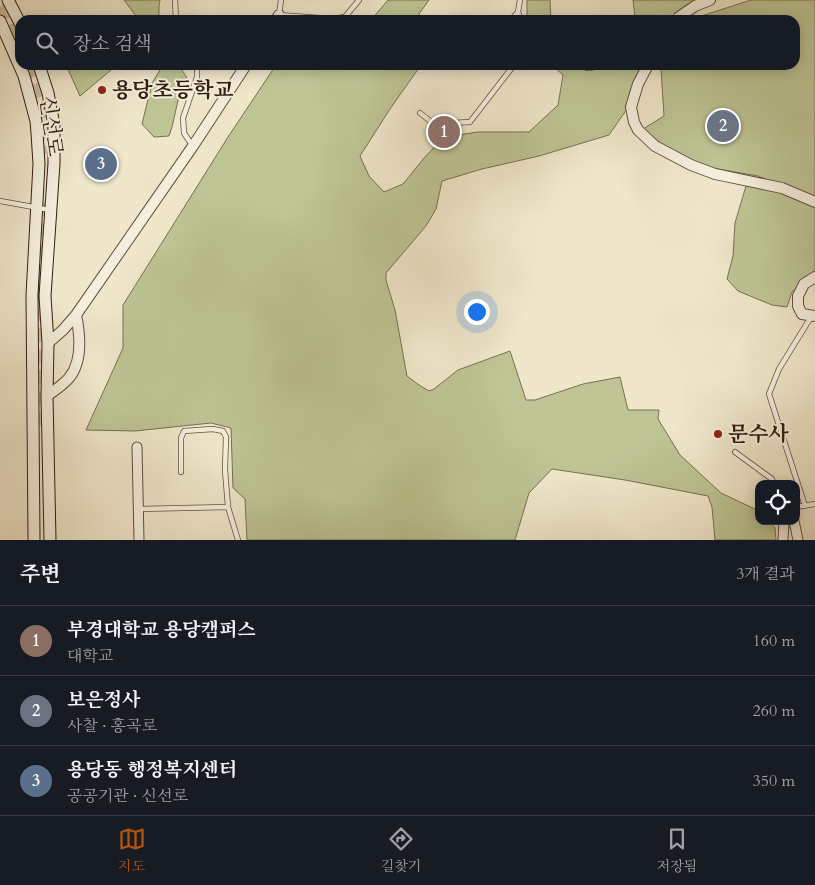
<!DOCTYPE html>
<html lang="ko">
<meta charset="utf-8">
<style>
body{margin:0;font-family:Cardo,"Noto Serif KR",serif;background:#242831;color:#f1f3f6}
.controls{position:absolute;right:15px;bottom:15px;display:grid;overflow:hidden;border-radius:10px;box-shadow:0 2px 12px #0003}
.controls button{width:45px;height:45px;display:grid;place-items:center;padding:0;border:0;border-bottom:1px solid #363941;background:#171b24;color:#f1f3f6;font:25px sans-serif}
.you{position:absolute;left:476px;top:311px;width:18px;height:18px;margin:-12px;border:4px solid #fff;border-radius:50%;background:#1a73e8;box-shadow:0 0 0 8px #1a73e833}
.badge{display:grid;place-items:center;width:32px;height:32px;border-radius:50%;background:#b45309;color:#fff;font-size:16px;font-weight:700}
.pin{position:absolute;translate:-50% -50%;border:2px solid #fff;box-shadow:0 1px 5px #0006}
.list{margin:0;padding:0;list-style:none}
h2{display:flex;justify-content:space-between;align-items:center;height:65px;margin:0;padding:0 20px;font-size:21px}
h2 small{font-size:16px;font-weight:400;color:#9ea1a6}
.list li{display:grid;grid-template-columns:32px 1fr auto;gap:15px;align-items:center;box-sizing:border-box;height:70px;padding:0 20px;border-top:1px solid #363941}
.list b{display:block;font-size:19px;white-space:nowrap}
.list p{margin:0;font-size:16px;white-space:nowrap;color:#9ea1a6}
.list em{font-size:16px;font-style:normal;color:#9ea1a6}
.icon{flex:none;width:28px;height:28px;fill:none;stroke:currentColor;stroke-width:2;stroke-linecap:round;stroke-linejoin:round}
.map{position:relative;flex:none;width:815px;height:540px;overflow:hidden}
.search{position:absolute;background:#171b24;box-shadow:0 2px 12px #0003;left:15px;right:15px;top:15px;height:55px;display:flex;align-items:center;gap:12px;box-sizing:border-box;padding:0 18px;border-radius:15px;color:#9ea1a6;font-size:19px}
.sheet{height:275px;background:#171b24}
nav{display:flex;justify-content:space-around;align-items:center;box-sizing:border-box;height:70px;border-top:1px solid #363941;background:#171b24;font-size:14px;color:#9ea1a6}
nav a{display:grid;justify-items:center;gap:2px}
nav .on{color:#b45309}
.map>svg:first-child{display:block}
.green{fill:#bec494;stroke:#777051}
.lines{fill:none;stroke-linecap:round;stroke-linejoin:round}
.trunk-tunnel{stroke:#cabea5;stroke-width:14;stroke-dasharray:14 7;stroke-linecap:butt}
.service-casing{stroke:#604f3d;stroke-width:6}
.minor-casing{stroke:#604f3d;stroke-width:11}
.tertiary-casing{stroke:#604f3d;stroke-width:12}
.secondary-casing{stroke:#301c0e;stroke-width:13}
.service{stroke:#f5efdd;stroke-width:4.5}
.minor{stroke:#f5efdd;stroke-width:9}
.tertiary{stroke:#f5efdd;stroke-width:10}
.secondary{stroke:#f5efdd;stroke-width:11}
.poi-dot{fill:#8f2418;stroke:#f5efdd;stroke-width:2}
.labels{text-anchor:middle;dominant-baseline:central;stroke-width:4;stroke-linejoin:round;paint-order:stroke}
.poi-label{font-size:21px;font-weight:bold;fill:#301c0e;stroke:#f5efdd;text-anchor:start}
.street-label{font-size:21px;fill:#301c0e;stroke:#f5efdd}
</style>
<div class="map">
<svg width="815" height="540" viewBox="0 0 815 540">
<rect width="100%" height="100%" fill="#f0e7cb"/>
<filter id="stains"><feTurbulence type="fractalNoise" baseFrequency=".004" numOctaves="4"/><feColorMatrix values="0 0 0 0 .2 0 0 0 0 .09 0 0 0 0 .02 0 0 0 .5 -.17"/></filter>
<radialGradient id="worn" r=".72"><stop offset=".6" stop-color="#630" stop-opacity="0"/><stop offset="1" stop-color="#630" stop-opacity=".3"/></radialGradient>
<!-- green -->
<path class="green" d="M124,0H160L159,6V20H139Z
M388,0H429L419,14L420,20H371Z
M527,0H550L551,20H527Z
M633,0H703L674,20H634L635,17Z
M751,0H815V200L758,176L707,167L668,149L643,129L664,116L661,69L663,65H795V20H689Z
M66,65H117L80,96Z
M163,65C179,65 178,63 187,78L179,96L172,127L169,136L154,137L142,124L152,83Z
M276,65H421L390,109L360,156L369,176L384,192L403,184L425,157L444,137L478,132H529L558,105L563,75L552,65H645L627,109L609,135L539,156L482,169L442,181L436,209L426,226L386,273V280L395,310L407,376L419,385L429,391L434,389L458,370L510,351L526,400H535L583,384L620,377L628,410H659L658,419L680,455L721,493L759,511V521H769L775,528L776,540H715L712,507L708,496L625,480L552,469L529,493L515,540H247L245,499L233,488L231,428L211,423L135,431L86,430L123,348V305L228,137Z
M746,186L781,192L815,207V271L792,292L787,307L772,305L738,291L727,279L733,256L735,223Z"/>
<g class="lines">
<!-- trunk-tunnel -->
<path class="trunk-tunnel" d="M0,6L20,53
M25,65L40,106L43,129V154
M38,426L42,198"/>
<!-- service casing -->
<g class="service-casing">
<path id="service" d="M175,0L176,20
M281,0L279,15L333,19L345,17L359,0
M518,12L521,20
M511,20L518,12L520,0
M578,65C587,68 590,70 599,65
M420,113L434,124L470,122L514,65
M192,145L184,133L183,118L197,77V65
M0,201L50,210
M735,452L772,479L774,484
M181,472V438L184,431L213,429L223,431L226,437L225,470L228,507
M805,506L769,394L779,369L811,317
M796,507L815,504
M139,509L228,507L238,540"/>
</g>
<!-- minor casing -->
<g class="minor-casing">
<path id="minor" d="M137,447L139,540
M794,521L798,540
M783,540L784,521"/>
</g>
<!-- tertiary casing -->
<g class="tertiary-casing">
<path id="tertiary" d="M276,20L279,15
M677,20L679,17L695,6L710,0
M648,65L638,84L631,107L634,122L638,130L655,146L691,165L715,174L782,188L815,202
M815,277L804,284L798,296V306L802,314L815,316
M48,343L63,330L76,315L193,146L246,65
M47,396C55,390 63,385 69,378C83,361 80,334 76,315"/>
</g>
<!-- secondary casing -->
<g class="secondary-casing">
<path id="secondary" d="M8,0L20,23
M0,21L24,76L36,121L37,133L39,164L32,295L34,540
M39,65L48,93L54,125V163L45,296L48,343L47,396L50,540"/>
</g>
<!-- service -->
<use href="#service" class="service"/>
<!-- minor -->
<use href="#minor" class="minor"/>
<!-- tertiary -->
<use href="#tertiary" class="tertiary"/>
<!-- secondary -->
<use href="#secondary" class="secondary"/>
</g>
<!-- markers -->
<g class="poi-dot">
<circle cx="102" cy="90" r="5"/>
<circle cx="718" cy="434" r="5"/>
</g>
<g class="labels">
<!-- poi labels -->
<g class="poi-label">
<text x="112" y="90">용당초등학교</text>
<text x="728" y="434">문수사</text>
</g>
<!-- street labels -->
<g class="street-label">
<text transform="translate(51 126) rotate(82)">신선로</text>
</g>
</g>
<rect width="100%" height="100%" filter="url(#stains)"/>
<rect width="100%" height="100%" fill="url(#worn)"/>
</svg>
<div class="controls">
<button><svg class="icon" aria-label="locate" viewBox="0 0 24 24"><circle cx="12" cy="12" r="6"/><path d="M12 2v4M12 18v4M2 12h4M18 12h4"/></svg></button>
</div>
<div class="you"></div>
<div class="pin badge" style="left:444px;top:132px;background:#8d6e63">1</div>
<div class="pin badge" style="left:723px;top:126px;background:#6b7280">2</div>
<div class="pin badge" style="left:101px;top:164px;background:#5c6f8a">3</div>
<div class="search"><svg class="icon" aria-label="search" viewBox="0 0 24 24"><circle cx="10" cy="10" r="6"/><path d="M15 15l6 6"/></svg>장소 검색</div>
</div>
<section class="sheet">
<h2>주변<small>3개 결과</small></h2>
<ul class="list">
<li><span class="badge" style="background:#8d6e63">1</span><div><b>부경대학교 용당캠퍼스</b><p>대학교</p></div><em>160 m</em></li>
<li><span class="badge" style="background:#6b7280">2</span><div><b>보은정사</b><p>사찰 · 홍곡로</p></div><em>260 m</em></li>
<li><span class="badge" style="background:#5c6f8a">3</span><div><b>용당동 행정복지센터</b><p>공공기관 · 신선로</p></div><em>350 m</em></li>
</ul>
</section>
<nav>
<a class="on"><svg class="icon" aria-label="map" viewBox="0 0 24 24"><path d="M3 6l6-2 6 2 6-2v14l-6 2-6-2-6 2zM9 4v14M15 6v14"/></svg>지도</a>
<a><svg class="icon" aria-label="directions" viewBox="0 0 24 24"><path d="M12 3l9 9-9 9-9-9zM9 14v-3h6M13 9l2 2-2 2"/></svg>길찾기</a>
<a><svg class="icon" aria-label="saved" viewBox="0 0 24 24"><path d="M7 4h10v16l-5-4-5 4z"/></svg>저장됨</a>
</nav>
